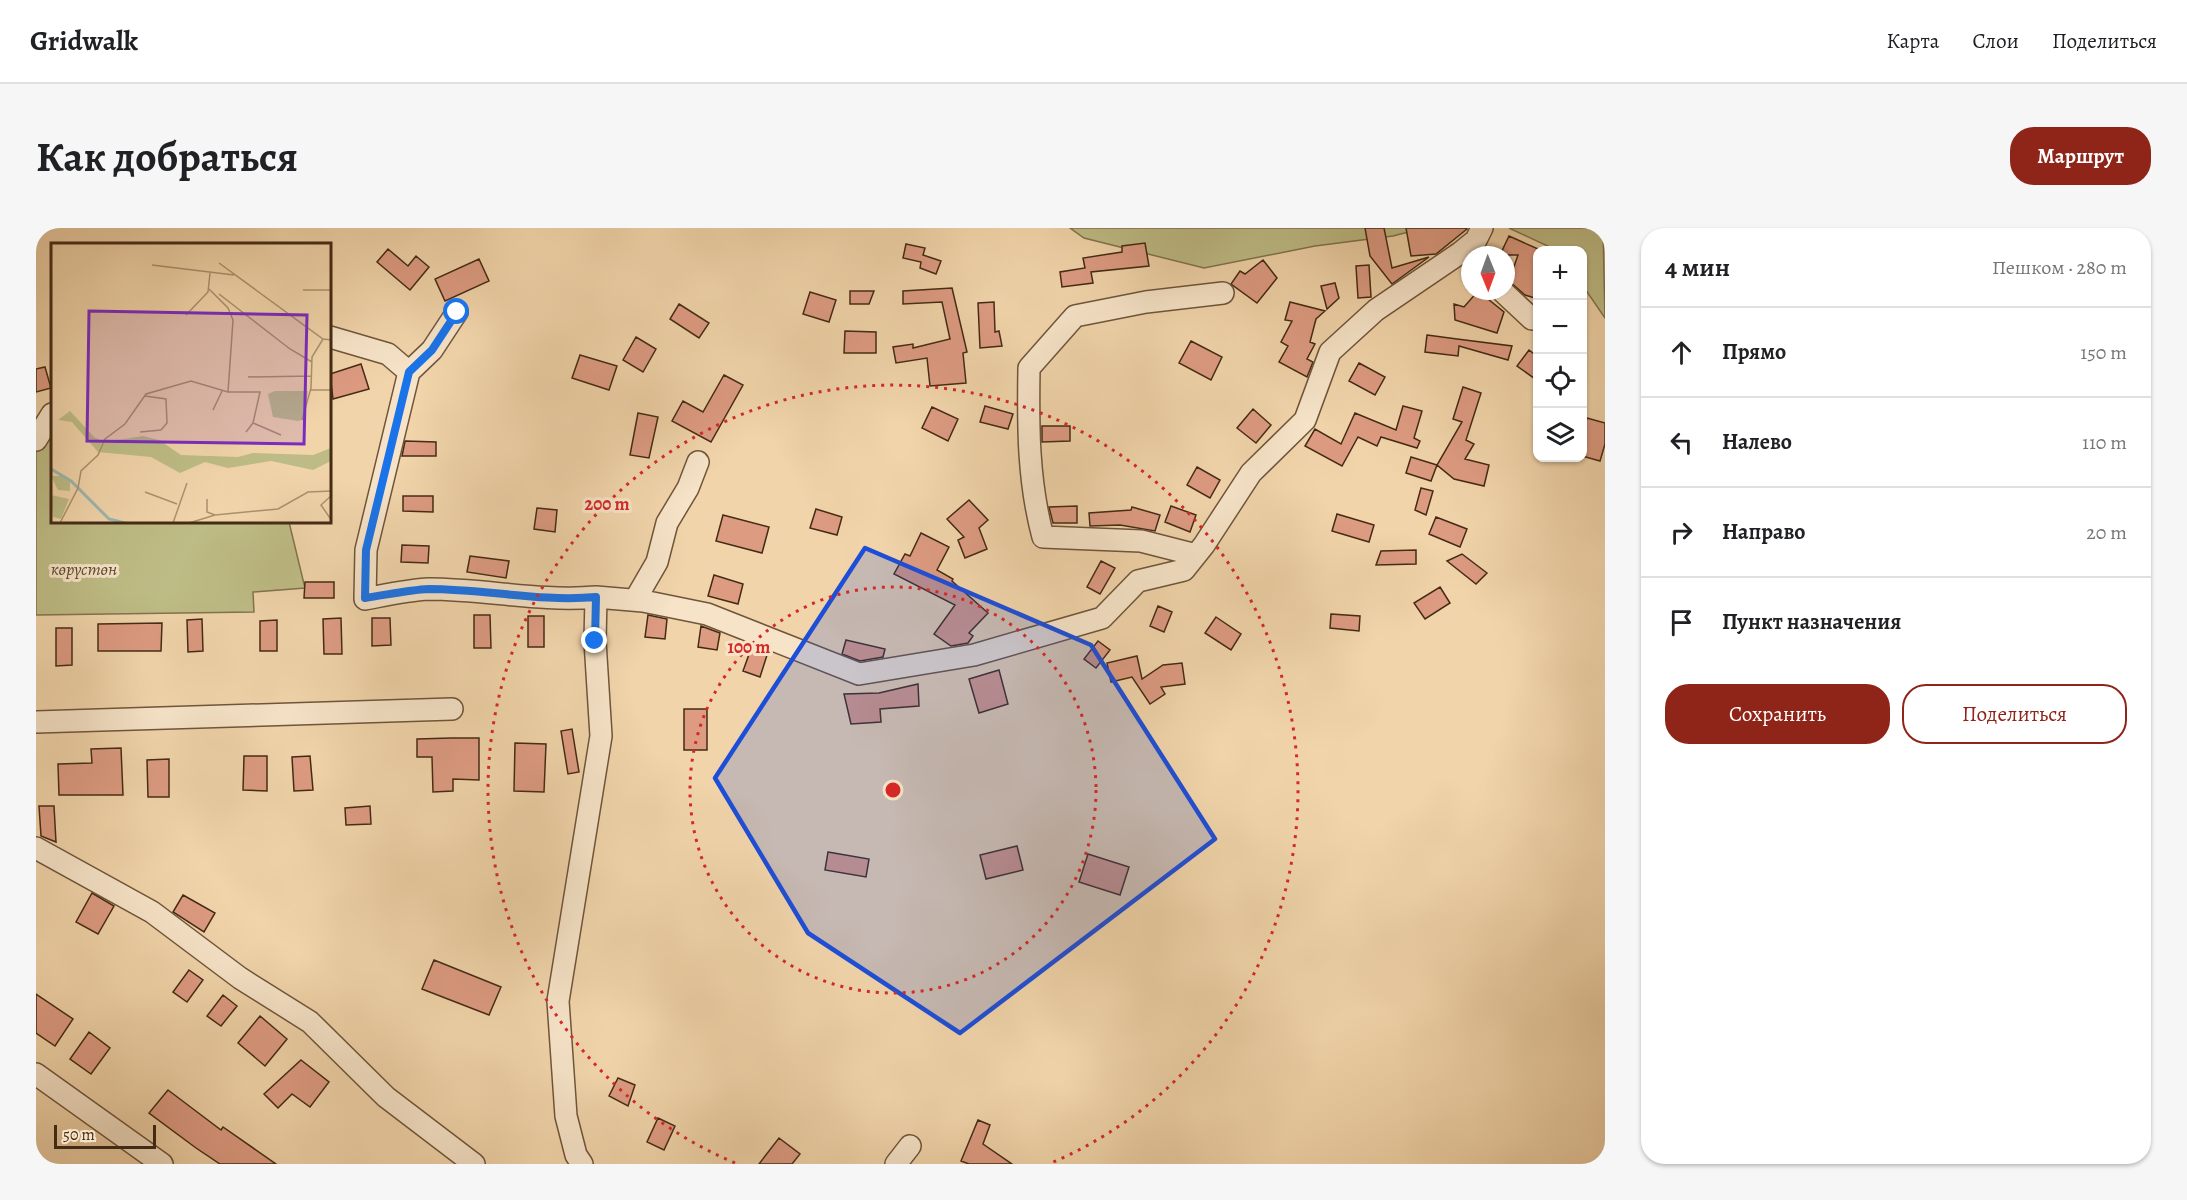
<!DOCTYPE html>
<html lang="ru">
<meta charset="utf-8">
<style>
body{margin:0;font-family:Alegreya,serif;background:#f6f6f6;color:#202124}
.controls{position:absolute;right:18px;top:18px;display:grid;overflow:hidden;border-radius:12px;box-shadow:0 2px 4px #0004}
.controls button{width:54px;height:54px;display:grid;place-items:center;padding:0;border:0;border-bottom:2px solid #e0e0e0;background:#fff;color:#202124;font:30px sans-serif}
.compass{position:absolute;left:1425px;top:18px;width:54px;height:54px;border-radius:50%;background:#fff;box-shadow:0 2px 4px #0004;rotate:179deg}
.scale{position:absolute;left:18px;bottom:15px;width:102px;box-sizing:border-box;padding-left:6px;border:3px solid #442b15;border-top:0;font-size:16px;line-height:21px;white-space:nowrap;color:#442b15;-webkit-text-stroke:4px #f6e3c8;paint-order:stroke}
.stop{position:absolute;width:18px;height:18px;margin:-14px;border:4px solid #1a73e8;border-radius:50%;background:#fff}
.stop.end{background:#1a73e8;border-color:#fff;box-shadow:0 2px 6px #0008}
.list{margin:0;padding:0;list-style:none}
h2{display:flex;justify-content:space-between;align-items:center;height:78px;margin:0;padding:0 24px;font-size:26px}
h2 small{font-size:20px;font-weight:400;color:#757577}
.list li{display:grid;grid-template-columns:39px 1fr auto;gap:18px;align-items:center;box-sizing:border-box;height:90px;padding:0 24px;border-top:2px solid #e0e0e0}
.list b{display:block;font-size:22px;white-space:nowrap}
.list em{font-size:20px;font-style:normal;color:#757577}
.actions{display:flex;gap:12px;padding:18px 24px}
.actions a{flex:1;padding:14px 0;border:2px solid #8f2418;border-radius:24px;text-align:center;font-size:21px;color:#8f2418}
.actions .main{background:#8f2418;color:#fff}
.icon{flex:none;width:33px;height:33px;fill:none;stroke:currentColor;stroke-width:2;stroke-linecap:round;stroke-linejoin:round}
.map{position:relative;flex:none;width:1569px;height:936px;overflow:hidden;border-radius:24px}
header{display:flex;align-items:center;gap:36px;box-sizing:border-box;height:84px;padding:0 30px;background:#fff;border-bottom:2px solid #e0e0e0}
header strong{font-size:28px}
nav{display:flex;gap:33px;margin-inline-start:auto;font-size:21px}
.intro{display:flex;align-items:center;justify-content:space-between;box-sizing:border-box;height:144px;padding:0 36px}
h1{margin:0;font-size:42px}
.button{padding:15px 27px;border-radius:24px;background:#8f2418;color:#fff;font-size:21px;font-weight:700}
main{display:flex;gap:36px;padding:0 36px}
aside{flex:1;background:#fff;border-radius:24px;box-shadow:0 2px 4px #0004}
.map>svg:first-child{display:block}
.green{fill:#bebc86;stroke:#81744e;stroke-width:1.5}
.building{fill:#dd9b82;stroke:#442b15;stroke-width:1.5}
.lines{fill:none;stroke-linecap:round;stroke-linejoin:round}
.minor-casing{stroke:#6f553a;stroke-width:24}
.minor{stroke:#f6e3c8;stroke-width:21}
.route{stroke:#1a73e8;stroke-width:8}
.marked{fill:#1d4ed8;fill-opacity:0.2;stroke:#1d4ed8;stroke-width:4.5;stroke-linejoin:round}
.ring{fill:none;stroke:#d62828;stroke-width:3;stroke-dasharray:3 6}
.labels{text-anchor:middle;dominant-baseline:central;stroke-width:6;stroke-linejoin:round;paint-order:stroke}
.park-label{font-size:18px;font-style:italic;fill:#5c482c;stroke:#f6e3c8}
.inset-river{fill:none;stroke:#9bb7ae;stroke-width:3}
.inset-road{fill:none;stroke:#ac906e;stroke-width:1.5}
.view{fill:#7b2cbf;fill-opacity:0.15;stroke:#7b2cbf;stroke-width:3}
.inset-edge{fill:none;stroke:#442b15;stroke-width:3}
.centre{fill:#d62828;stroke:#f6e3c8;stroke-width:3}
.ring-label{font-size:18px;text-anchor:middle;font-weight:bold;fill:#d62828;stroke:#f6e3c8;stroke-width:6;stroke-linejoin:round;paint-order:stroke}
</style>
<header>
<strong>Gridwalk</strong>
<nav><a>Карта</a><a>Слои</a><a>Поделиться</a></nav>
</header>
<div class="intro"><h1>Как добраться</h1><a class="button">Маршрут</a></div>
<main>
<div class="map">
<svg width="1569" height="936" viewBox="0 0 1569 936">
<rect width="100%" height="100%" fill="#f1d4aa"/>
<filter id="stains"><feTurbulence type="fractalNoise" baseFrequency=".00333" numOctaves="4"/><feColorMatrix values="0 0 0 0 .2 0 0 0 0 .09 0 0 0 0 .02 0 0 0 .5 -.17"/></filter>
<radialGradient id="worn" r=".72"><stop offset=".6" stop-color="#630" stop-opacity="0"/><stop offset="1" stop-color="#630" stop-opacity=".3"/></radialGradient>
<!-- green -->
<path class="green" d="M1034,0H1388L1357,8L1279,18L1168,40L1048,10Z
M1473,0H1567L1569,90L1547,58L1546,22H1520Z
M16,181V294H253L269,360L217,364L218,384L0,387V205Z"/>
<!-- building -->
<path class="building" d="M1329,0H1348L1356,40L1393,29L1356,56L1334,28Z
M1370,0H1429L1431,1L1400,26L1375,28Z
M1473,8L1502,21V71L1489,67L1473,53L1482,27H1464Z
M1109,15L1113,38L1055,44L1057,55L1026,59L1024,44L1049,40L1047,30L1086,24V18Z
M870,16L889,20L887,27L905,33L900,46L884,40L885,34L867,30Z
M352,21L372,38L380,28L393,39L374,62L341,34Z
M443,31L453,53L409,73L399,51Z
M1227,32L1241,50L1221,75L1195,56L1204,43L1209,46Z
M1333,37L1335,69L1322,70L1320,38Z
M1299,55L1303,70L1291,81L1285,58Z
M916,60L931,124L927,125L930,155L894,158L891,130L860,135L857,119L877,116V120L914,111L906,74L867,76V63Z
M814,63H838L833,76H814Z
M1442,63L1468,84L1461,105L1419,92L1418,76L1428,79Z
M774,64L800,72L793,94L767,86Z
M958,74L959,104L963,103L966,118L944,120L942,75Z
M1254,74L1289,83L1280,91L1274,114L1279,116L1271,131L1277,134L1271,149L1243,134L1252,118L1245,114L1256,93L1249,92Z
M643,76L673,95L663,110L634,91Z
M809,103L840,104V125H808Z
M1391,107L1421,111L1476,118L1472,132L1423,118L1422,128L1389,124Z
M600,109L620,121L607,144L587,132Z
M1155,113L1186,129L1175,152L1143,135Z
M1493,122L1502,129V153L1481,138Z
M544,127L581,138L573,162L536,150Z
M1323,135L1349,149L1339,167L1313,153Z
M325,136L333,161L297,171L294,146Z
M9,139L15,160L0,164V141Z
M688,147L707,157L675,214L636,193L647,173L667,184Z
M1427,159L1445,165L1430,212L1438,216L1429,231L1453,237L1448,258L1418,251L1401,237L1426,194L1417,191Z
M949,178L977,186L972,201L944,194Z
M1367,178L1386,183L1378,210L1384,213L1381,220L1345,209L1341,218L1322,209L1306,238L1269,218L1279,201L1305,216L1319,185L1360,202Z
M896,179L922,191L912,213L886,200Z
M1217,181L1235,197L1220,215L1201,200Z
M602,185L622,189L613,230L594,227Z
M1551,190L1569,195V216L1564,233L1546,228V207Z
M1006,198H1034V213L1006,214Z
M369,213L400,214V228H366Z
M1375,229L1401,237L1395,253L1370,245Z
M1161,239L1184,252L1174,270L1151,257Z
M1385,260L1397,263L1390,287L1379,282Z
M367,268H397V284L367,283Z
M933,272L952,292L943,300L951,321L929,330L922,312L928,309L911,291Z
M1041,278V295H1017L1013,279Z
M1135,278L1160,287L1154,304L1129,294Z
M1096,279L1124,287L1119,303L1084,297L1054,298L1053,285L1095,282Z
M501,280L521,282L519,304L498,301Z
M780,281L806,289L801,307L774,300Z
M1301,286L1338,297L1333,314L1296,303Z
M687,287L733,299L726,325L680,313Z
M1400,289L1431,301L1424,319L1393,306Z
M885,305L913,319L901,342L917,351L916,353L952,385L933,405L937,408L932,415L915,418L898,406L919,377L858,346L869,326L874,328Z
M366,317L393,318L392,335L365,334Z
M1380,322V336L1340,337L1345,323Z
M1426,326L1451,345L1440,356L1411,333Z
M434,328L473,333L470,350L431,344Z
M1065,333L1079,340L1064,366L1051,359Z
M678,347L707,356L702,376L672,368Z
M269,354H298V370H268Z
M1404,359L1414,375L1389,391L1378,375Z
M1122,378L1136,384L1128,404L1114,398Z
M1295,386L1324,388L1323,403L1294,400Z
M438,387H454L455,420H438Z
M612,387L631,391L629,411L609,409Z
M492,388H508V419H492Z
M1180,389L1205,406L1195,422L1169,405Z
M305,390L306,426H288L287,391Z
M336,390H354L355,417L336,418Z
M166,391L167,423L152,424L151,392Z
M241,392V423H224V393Z
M126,395L125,423H62V396Z
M665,398L684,405L681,422L662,419Z
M20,400H36V437L20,438Z
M810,412L849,421L847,429L824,433L806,426Z
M1062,413L1074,422L1060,440L1048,431Z
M716,418L732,424L724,449L707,443Z
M1101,428L1106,451L1127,437L1146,435L1149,456L1125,459L1129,466L1114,476L1096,449L1075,454L1071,435Z
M963,442L972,476L943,485L933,451Z
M882,456L883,478L844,481L845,494L815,496L808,466L843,465Z
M648,481H671V522H648Z
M536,501L543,544L532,546L525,503Z
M415,510H443V552L417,551V563L397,564L396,529H381V511Z
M479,515L510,516L508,564L478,563Z
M85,520L87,567H23L22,536L56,535L55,521Z
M208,528H231V563L207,562Z
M274,528L277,562L258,563L256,529Z
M133,531V569H112L111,532Z
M3,578H18L20,614L5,608Z
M334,578L335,596L310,597L309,580Z
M981,618L987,642L950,651L944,627Z
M792,624L833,631L830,649L789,642Z
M1052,626L1093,639L1084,667L1043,654Z
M56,665L78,678L62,706L40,694Z
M147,667L179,685L168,704L137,684Z
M398,732L465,759L453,787L386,761Z
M153,742L167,752L151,774L137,764Z
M0,766L37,791L19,818L0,805Z
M187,767L201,778L185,798L171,788Z
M224,788L251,811L229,838L202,815Z
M53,804L74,820L55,846L34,831Z
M265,832L293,854L274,879L256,866L242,880L228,866Z
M582,850L599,857L592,878L573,868Z
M132,862L185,902L187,899L240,936H184L160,920L113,885Z
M622,890L639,898L628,922L611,914Z
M942,892L954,897L947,916L976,936H933L925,933Z
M743,910L764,926L756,936H723Z"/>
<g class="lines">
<!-- minor casing -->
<g class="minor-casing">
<path id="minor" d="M1466,63L1496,91
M421,84L396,122L373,144L330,322L329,371C350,367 372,362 393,361C449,361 504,374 560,369
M294,109L352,126L373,144
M0,212L16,186
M1160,327L1105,313L1007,309C992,253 992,198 993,140L1039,88L1110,74L1187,65
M599,372L621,334L631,295L652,260L662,234
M0,494L416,481
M0,620L116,684L204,750L274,794L350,869L438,936
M0,846L126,936
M546,936L540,927L530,888L522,773L565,508L559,413L560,369L607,373L671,386L823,446L938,427L1066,390L1102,353L1148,342L1168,317L1215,245L1269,192L1294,124L1340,82L1424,25L1440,12L1446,0
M860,936L874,918"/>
</g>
<!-- minor -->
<use href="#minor" class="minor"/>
</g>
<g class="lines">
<!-- route -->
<path class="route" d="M421,84L396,122L373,144L330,322L329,370C350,367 372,362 393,361C449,361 504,374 560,369L559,413"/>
</g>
<!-- marked area -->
<path class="marked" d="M829,320L1055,417L1179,611L924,805L772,705L679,550Z"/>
<!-- distance rings -->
<g class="ring">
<circle cx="857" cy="562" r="203"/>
<path d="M699 935A405 405 0 1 1 1015 935"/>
</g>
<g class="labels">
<!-- park labels -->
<g class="park-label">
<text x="48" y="341">көрүстөн</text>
</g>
</g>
<!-- overview -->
<g transform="translate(15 15)">
<rect width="280" height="280" fill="#f1d4aa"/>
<path d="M224,148H257L253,176L247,178L222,174L217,151ZM19,168L43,194L53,199L92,193L108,197L130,212L187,214L202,210L262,212L280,205V218L262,227L220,218L177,225L154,219L129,230L100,214L47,209L21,179L7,177ZM0,233H10L19,239V248L7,247ZM0,252L18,256L10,276L2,274Z" fill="#bebc86"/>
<path class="inset-river" d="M0,226L20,238L58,276L74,280"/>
<path class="inset-road" d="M168,20L272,96L281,97M101,22L183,32M252,47H281M168,51L239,106L261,119M135,72L157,49L159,30M197,134L260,133M259,147H281M177,149H209L202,180L195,189M162,167L171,148M251,177L260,145L261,114L272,96M202,180L230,192M89,189L110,187L116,180L115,156L94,153M94,249L126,261M281,252L270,262L281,278M156,256V269L164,272M9,280L27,245L30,228L47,212L54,196L74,181L95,151L140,138L177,149L182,77L177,65L158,46M122,280L136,240M138,280L164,272L227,266L257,249L281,248"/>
<path class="view" d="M38,68L256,72L253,201L36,198Z"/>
<rect width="280" height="280" class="inset-edge"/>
</g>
<circle cx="857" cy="562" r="9" class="centre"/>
<g class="ring-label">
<text x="571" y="282">200 m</text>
<text x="713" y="425">100 m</text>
</g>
<rect width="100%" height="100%" filter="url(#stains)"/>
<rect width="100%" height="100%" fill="url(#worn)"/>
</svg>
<div class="controls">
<button>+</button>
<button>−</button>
<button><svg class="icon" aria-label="locate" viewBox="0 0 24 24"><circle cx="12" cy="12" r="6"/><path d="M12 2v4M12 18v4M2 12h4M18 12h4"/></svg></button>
<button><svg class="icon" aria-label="layers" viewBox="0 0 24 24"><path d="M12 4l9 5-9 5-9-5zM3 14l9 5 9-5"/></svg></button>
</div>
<svg class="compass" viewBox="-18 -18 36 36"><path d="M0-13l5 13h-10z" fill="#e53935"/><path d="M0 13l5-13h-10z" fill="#757577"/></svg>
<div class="scale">50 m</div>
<div class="stop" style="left:421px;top:84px"></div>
<div class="stop end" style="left:559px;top:413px"></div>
</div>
<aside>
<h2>4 мин<small>Пешком · 280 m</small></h2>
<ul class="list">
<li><svg class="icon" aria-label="ahead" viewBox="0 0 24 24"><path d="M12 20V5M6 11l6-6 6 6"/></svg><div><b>Прямо</b></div><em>150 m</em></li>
<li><svg class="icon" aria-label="left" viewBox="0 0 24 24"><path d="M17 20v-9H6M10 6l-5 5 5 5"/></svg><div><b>Налево</b></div><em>110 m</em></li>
<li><svg class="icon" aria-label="right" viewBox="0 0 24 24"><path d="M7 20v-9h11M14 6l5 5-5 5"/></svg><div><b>Направо</b></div><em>20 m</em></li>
<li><svg class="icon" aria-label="arrive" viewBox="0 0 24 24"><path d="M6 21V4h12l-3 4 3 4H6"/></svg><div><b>Пункт назначения</b></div></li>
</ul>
<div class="actions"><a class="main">Сохранить</a><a>Поделиться</a></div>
</aside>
</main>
